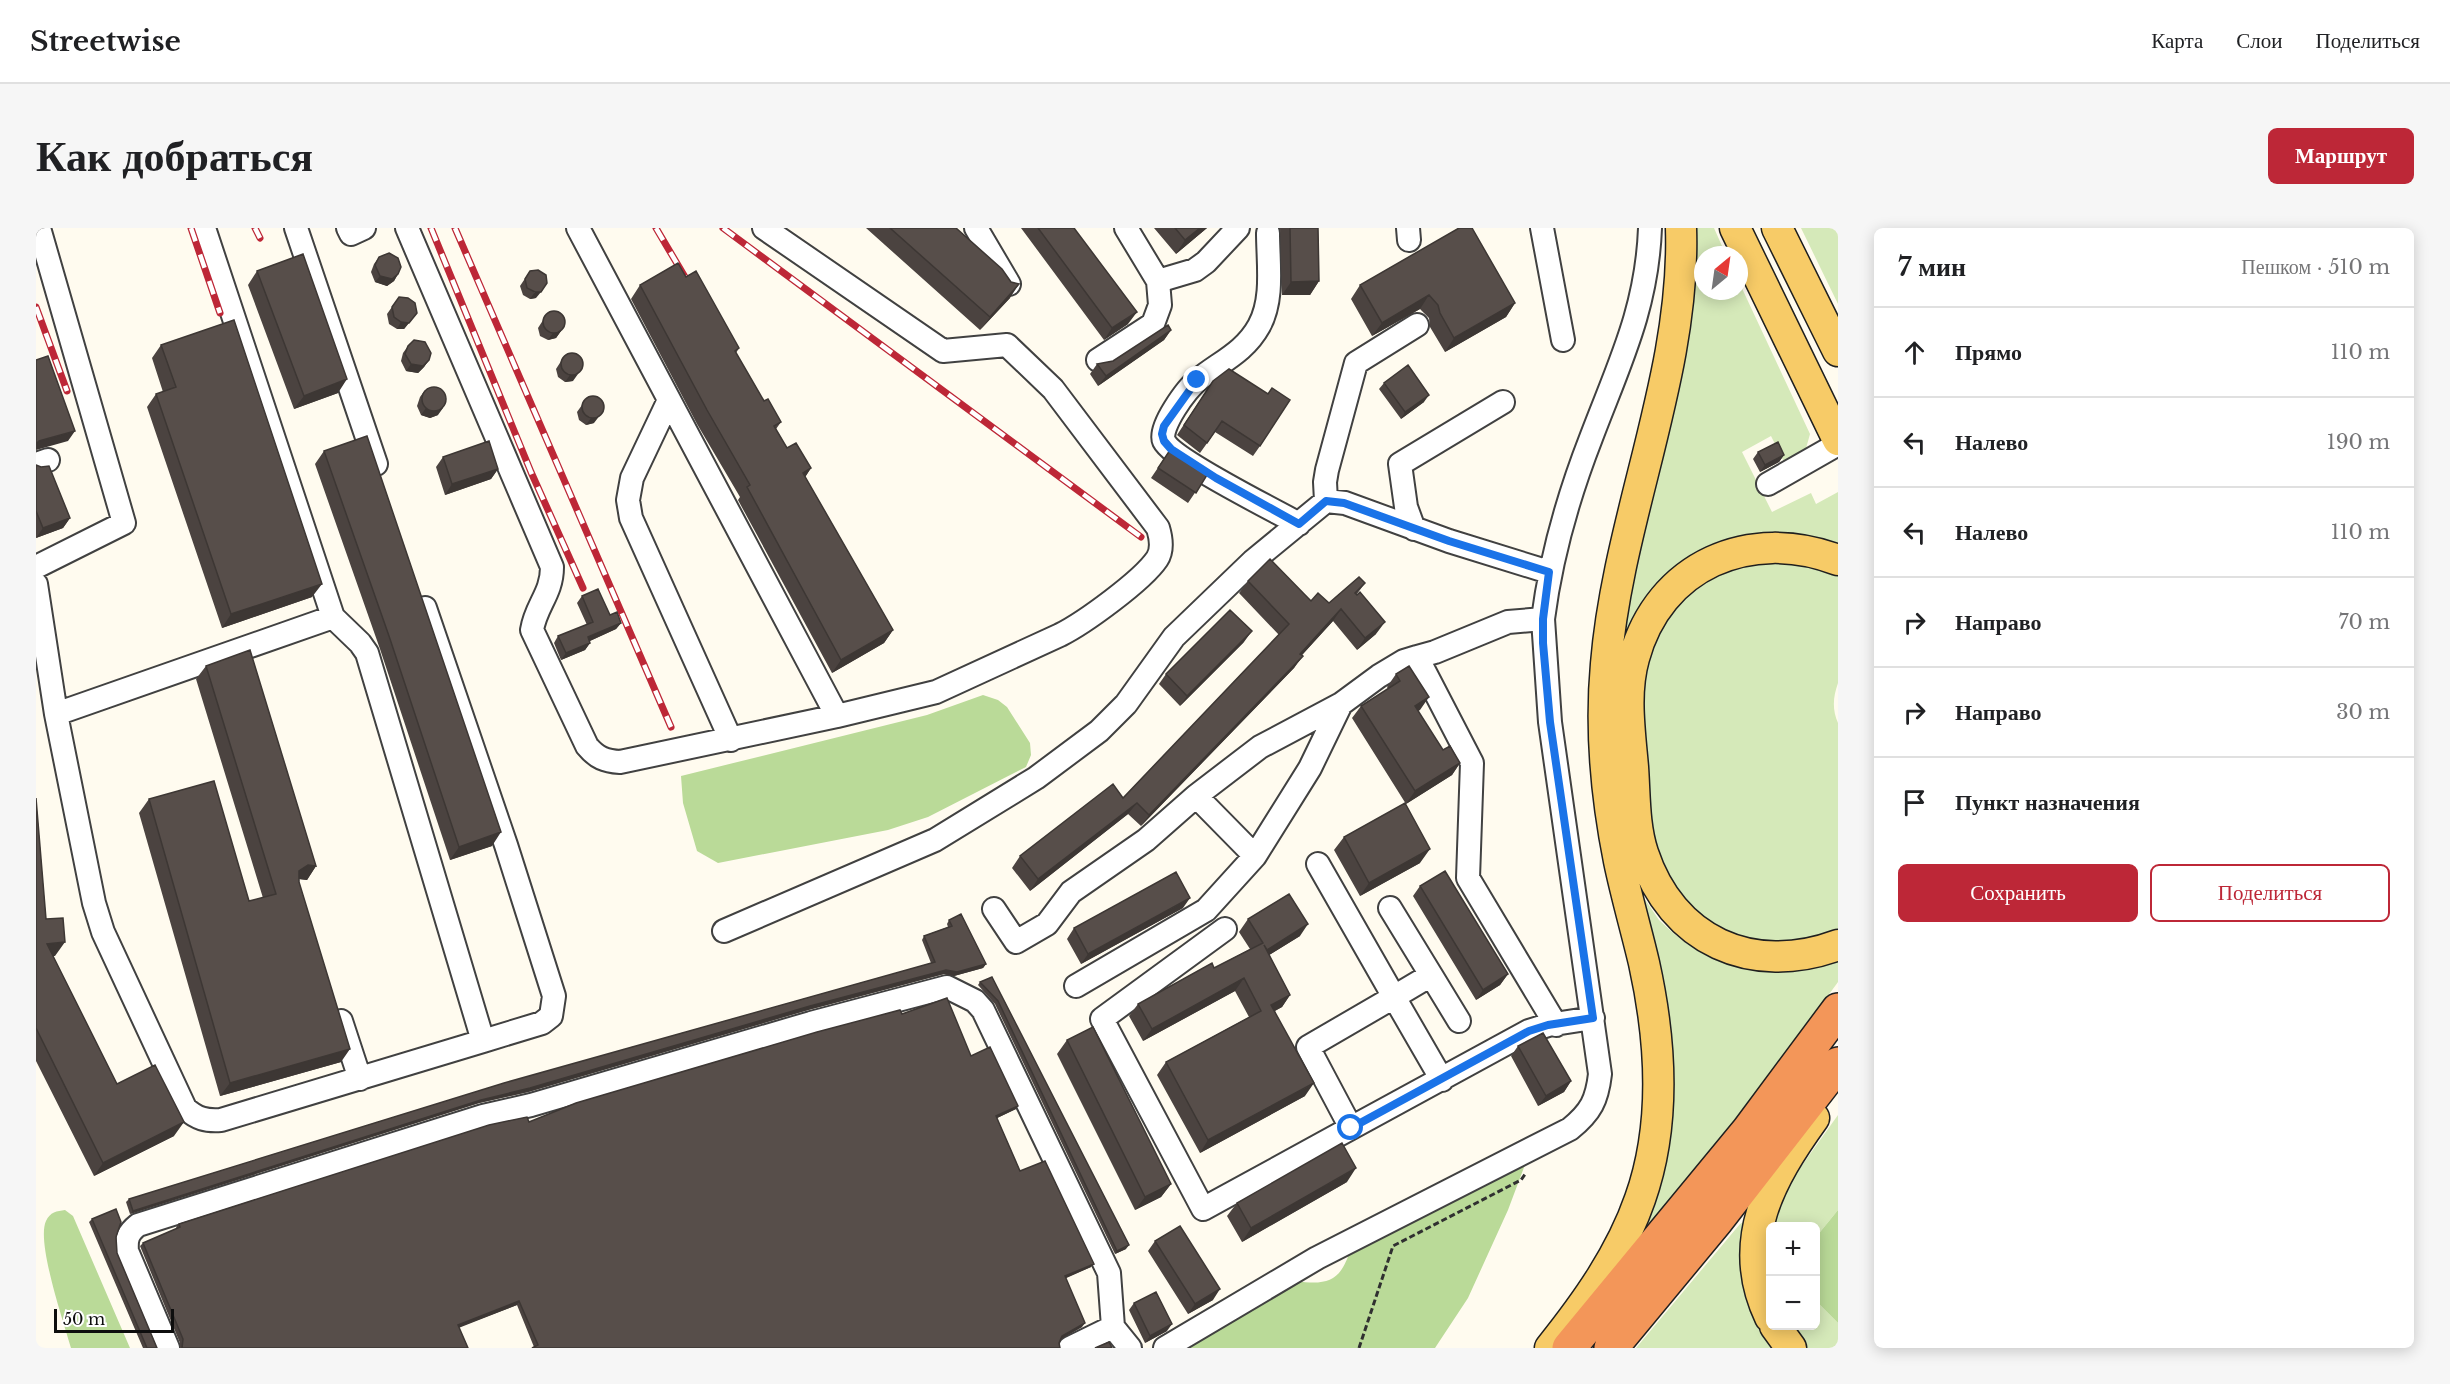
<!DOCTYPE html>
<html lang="ru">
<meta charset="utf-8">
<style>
body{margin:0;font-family:"Libre Baskerville",serif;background:#f6f6f6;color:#202124}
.controls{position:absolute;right:18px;bottom:18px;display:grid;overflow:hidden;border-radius:9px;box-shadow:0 3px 15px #0003}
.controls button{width:54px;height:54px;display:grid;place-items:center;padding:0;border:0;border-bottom:2px solid #e0e0e0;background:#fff;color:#202124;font:30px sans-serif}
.compass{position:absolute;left:1658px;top:18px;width:54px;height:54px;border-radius:50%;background:#fff;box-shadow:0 3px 15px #0003;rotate:29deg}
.scale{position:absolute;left:18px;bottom:15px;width:120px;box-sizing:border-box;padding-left:6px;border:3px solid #0e0e0e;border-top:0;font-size:16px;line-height:21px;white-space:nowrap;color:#0e0e0e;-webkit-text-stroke:4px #fff;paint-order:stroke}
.stop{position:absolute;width:18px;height:18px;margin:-14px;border:4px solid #1a73e8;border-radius:50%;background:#fff}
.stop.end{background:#1a73e8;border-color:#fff;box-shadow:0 2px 6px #0008}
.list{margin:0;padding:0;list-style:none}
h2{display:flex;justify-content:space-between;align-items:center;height:78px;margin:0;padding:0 24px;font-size:26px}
h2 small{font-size:20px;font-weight:400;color:#757577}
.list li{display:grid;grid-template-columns:39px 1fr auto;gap:18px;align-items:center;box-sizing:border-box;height:90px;padding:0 24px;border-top:2px solid #e0e0e0}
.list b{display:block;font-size:22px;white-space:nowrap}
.list em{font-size:20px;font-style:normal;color:#757577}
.actions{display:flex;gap:12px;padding:18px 24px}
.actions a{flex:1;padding:14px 0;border:2px solid #bd2737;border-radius:9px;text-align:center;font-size:21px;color:#bd2737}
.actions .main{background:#bd2737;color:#fff}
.icon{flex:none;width:33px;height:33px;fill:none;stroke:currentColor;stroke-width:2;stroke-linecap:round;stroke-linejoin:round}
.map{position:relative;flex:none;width:1802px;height:1120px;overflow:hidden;border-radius:9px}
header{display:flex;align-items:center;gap:36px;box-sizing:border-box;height:84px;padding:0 30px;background:#fff;border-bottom:2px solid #e0e0e0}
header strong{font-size:28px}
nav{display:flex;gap:33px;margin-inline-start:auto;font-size:21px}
.intro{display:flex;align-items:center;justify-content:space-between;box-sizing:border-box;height:144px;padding:0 36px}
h1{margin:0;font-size:42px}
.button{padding:15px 27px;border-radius:9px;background:#bd2737;color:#fff;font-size:21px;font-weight:700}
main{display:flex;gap:36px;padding:0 36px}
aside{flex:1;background:#fff;border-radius:9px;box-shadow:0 3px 15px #0003}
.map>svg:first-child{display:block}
.green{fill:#d5e9b9}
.forest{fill:#bada98}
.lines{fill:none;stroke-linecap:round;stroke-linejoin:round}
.minor-casing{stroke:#414141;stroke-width:26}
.major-casing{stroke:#1f1f1f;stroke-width:33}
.highway-casing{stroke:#1f1f1f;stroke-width:36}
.path{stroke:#303030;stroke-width:3;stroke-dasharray:6 3;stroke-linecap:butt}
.minor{stroke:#fff;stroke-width:22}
.major{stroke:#f7cb67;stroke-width:30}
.highway{stroke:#f39659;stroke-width:33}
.rail-casing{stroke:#bd2737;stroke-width:7}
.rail{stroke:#fff;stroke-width:4.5;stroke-dasharray:14;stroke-linecap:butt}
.wall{fill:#4b4340}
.shaded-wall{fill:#3d3734}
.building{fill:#574e4a;stroke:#3d3734;stroke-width:1.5}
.route{stroke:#1a73e8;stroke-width:8}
</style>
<header>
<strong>Streetwise</strong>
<nav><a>Карта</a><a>Слои</a><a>Поделиться</a></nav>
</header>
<div class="intro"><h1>Как добраться</h1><a class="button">Маршрут</a></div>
<main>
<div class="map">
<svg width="1802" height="1120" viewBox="0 0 1802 1120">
<rect width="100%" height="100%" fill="#fffbef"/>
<!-- green -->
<path class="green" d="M1656,0H1678L1690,27H1667V63H1703V54L1774,206L1769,224L1749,236L1735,208L1706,224L1736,284L1775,265L1780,276L1802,264V320L1736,307L1586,411Z
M1765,0H1802V76Z
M1732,333L1777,337L1802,348V455C1797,469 1796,481 1802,495V707L1755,720L1686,705L1641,669L1615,607L1605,482L1614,417L1651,363L1691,341Z
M1606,667L1623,692L1636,704L1651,716L1684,732L1700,737L1802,731V754L1702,891L1602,1012L1615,978Z
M1802,887V982L1780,1009V998H1735L1754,954Z
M1709,993C1705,1043 1704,1076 1735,1120H1600L1704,996Z
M1780,1073L1802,1095V1120H1770L1752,1098H1780Z"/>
<!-- forest -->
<path class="forest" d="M947,467L962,472L971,479L994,515L995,527L990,539L892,589L852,602L682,635L661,623L647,575L645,548L891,487Z
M1490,934L1472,982L1432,1070L1399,1120H1147L1260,1053C1293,1058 1306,1052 1315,1019Z
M29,982L37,988L94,1120H35C28,1095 0,1014 10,993C14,984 21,983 29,982Z
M1802,982V1095L1780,1073V1009Z"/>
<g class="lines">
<!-- minor casing -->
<g class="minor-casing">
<path id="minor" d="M168,0L297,389L324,415L331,425L447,813L506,795L515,788L518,768L470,617L389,380
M260,0L340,236
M312,0L315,6L328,0
M371,0L516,339C516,366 500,377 496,402L551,518C561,530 569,533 584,534L801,488
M542,0L801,488L900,464L1024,407C1048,395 1106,353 1121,331C1127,322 1125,310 1122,300L1017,161L971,117L907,123L728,0
M940,0L973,56
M1090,0L1122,53
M1372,0L1373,12
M1506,0L1527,112
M1232,5C1232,35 1238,71 1223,98C1208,125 1184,134 1162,152C1151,160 1122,200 1128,213C1137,232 1238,282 1263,296
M1062,132L1117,96L1124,77L1122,53L1159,42L1170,34L1202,0
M633,172L596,250L592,272L595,290L695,512
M0,236L12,232
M1732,256L1802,216
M1290,273L1289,254L1291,242L1320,135L1381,97
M1378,301L1370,279L1364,236L1467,174
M0,339L88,295L3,0
M0,356L20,486L58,675L67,704L149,880C161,891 170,893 185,892L447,813
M1305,476L1224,519L1160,568L1219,628L1274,540L1305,476L1343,448L1368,433L1381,429
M20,486L297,389
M1282,636L1358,769L1395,747L1354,680
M958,681L980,714L1011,696L1035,664L1110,612L1160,568
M1189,701L1066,791L1167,981L1315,900
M688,703L899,612L1000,550L1063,503L1090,476L1138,409L1217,333L1290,273L1309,275L1413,313L1513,344
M1395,747L1423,793
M1040,758L1170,682L1219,628
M305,793L324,851
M1520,797L1432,650L1436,535L1381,429L1399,424L1472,394L1507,391C1515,329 1532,269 1555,210C1583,136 1611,81 1614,0
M1406,852L1358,769L1272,819L1315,900L1493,803L1512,797L1557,790
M132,1120L91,1023C90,1010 92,1005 102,997L447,888L495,877L775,795L911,759L939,773L947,782L1073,1045L1077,1099L1094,1120
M1034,1120L1077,1099
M1129,1120L1281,1030L1534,901C1555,884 1561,872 1564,846L1514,494L1507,391"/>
</g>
<!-- major casing -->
<g class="major-casing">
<path id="major" d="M1699,0L1802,212
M1741,0L1802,123
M1802,332C1714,298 1623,337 1598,430C1588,465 1594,504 1597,539C1599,567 1598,598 1607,625C1636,713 1716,749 1802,717
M1734,1089C1698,1014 1734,951 1778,890
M1739,1098L1755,1120
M1514,1120C1550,1075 1585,1026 1604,971C1631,895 1625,812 1608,735C1600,701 1590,667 1583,633C1570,568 1564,501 1570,436C1582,289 1650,147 1645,0"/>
</g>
<!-- highway casing -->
<g class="highway-casing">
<path id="highway" d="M1533,1120L1712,903L1802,782
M1575,1120L1681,992L1802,836"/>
</g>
<!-- path -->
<path class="path" d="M1323,1120L1357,1018L1485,952L1490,945"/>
<!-- minor -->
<use href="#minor" class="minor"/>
<!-- major -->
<use href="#major" class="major"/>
<!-- highway -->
<use href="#highway" class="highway"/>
<!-- rail casing -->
<g class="rail-casing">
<path id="rail" d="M155,0L184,85
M219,0L224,10
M395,0L495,244L547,360
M419,0L635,499
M620,0L649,49
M687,0L1105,309
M0,79L31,163"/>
</g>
<!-- rail -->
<use href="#rail" class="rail"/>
</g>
<!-- wall -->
<path class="wall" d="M830,0H920L974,70L944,102Z
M985,0H1038L1092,96L1068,112Z
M1118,0H1171L1140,26Z
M1244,0H1282L1283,53L1274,67H1246Z
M343,29L362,46L358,53L351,58L339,54L335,44L338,36Z
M221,43L302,165L258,181L212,57Z
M494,43L500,70L494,71L487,67L484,58Z
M650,49L703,120L700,125L728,173L745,194L740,201L751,220L775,240L769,249L857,402L848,415L796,445L702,272L704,269L661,196L595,71L604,57Z
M1324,57L1479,75L1470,89L1409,124L1394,99L1393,90L1384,81L1336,108L1315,71Z
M363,69L381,85L368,101H361L353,96L351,86Z
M511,86L525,103L520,110L512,112L504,108L502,100Z
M1135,102L1128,112L1062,158L1054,146L1061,136L1077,133Z
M125,117L276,369L186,400L111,179L120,166L127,164L116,130Z
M372,118L393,132L388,139L382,145L370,143L365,133L367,125Z
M529,127L537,153L529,154L522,149L520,141Z
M1348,155L1388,174L1365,191L1343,161Z
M389,162L402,187L394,190L385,187L381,178L384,169Z
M1170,163L1224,218L1217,228L1179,204L1164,225L1141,207Z
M551,170L558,195L550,197L543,192L541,184Z
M1134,222L1171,247L1152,275L1115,250Z
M288,223L456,618L414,632L344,421L279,236Z
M1722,224L1748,227L1743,234L1724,244L1717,231Z
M407,229L462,241L455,251L409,267L400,239Z
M0,237L34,290L27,300L0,310Z
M1212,353L1275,373L1293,375L1329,355L1321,366L1340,406L1321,422L1297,393L1266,427L1258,440L1105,598L1092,586L994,663L976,640L984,628L1087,570L1243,407L1203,365Z
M546,368L585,395L580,401L554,413V415L549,422L525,432L518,415L522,408L551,397L541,375Z
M1208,414L1144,478L1123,456L1130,446Z
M170,438L280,638L271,652L263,651V654L305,834L184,868L103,585L113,571L213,673L227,670L160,451Z
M1360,446L1393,469L1382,483L1407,522L1424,535L1416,547L1370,576L1316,490L1325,478L1352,461L1351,459Z
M0,570L10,691L19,728H17L81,856L138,908L58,948L0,833Z
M1308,609L1384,635L1324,668L1298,622Z
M1384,658L1472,746L1464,757L1440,772L1377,668Z
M1147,680L1045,736L1031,711L1038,700Z
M1212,691L1264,708L1233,727L1254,767L1246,779L1239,783L1269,868L1164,925L1121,847L1130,834L1213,789L1199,763L1107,813L1093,788L1102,776L1178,740L1214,721L1203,704Z
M913,692L950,736L947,740L918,748L908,746L772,782L492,864L443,875L94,986L90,974L93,971L895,735L886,712L888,708L912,699L911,696Z
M956,749L1090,1021L1079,1026L959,776L942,757L944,754Z
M866,786L935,828L982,878L980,881L961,890L984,943L1055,1039L1029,1050L1046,1099L1025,1111L498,1119L481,1077L423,1099L432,1120H144V1115L104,1018L107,1015L141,1001L140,999L143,996Z
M1031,812L1135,956L1125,969L1099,982L1021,826Z
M1482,818L1535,853L1528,864L1502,878L1475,828Z
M1311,954L1206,1014L1191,988L1201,975Z
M56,991L80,1009L81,1025L121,1120H107L53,994Z
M1119,1013L1177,1072L1152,1086L1112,1023Z
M1098,1075L1131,1103L1109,1115L1093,1082Z"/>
<!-- shaded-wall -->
<path class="shaded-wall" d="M1164,0H1171L1140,26L1149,12Z
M362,46L358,53L351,58L339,54L344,48Z
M1283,53L1274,67H1246L1255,54Z
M983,56L974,70L944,102L954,89Z
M499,64H505L500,70L494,71Z
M1393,67L1384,81L1336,108L1346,95Z
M1479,75L1470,89L1409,124L1418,110Z
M1101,84L1092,96L1068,112L1076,100Z
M381,85L368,101H361L365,94Z
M1135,102L1128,112L1062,158L1070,148Z
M525,103L520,110L512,112L517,105Z
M393,132L388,139L382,145L370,143L375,136Z
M542,146L537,153L529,154L534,147Z
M311,151L302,165L258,181L268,168Z
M1393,167L1388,174L1365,191L1369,184Z
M390,180H407L402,187L394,190L385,187Z
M568,182L558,195L550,197L555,190Z
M39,203L32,213L0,222V216L3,213Z
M1748,227L1743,234L1724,244L1729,237Z
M775,240L766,254L767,245Z
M462,241L455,251L409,267L416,256Z
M34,290L27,300L0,310L7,300Z
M286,356L276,369L186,400L195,386Z
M1305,381L1297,393L1256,438L1264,426Z
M1349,394L1340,406L1321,422L1329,410Z
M585,395L580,401L547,416L552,409Z
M857,402L848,415L796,445L805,432Z
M1216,403L1208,414L1144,478L1151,468Z
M554,415L549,422L525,432L530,425Z
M1267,428L1258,440L1105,598L1113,587Z
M1393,469L1384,482L1370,490L1379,478Z
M1424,535L1416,547L1370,576L1379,563Z
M1101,575L1092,586L994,663L1002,651Z
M465,604L456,618L414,632L423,619Z
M1394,621L1384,635L1324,668L1333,655Z
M272,637L280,638L271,652L263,651V643Z
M1154,670L1147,680L1045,736L1052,726Z
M1272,696L1264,708L1222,734L1231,722Z
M29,714L19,728L2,729L11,716Z
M950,736L947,740L918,748L908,746L772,782L492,864L443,875L94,986L97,983L445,872L774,778L910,742Z
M1472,746L1464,757L1440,772L1447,762Z
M1208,750L1199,763L1107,813L1116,801Z
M1254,767L1246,779L1227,789L1235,777Z
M314,821L305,834L184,868L194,855Z
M1535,853L1528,864L1502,878L1510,868Z
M1278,855L1269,868L1164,925L1172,912Z
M982,878L980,881L957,892L960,888Z
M148,894L138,908L58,948L67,935Z
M1320,940L1311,954L1206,1014L1215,1000Z
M1135,956L1125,969L1099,982L1109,969Z
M1093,1017L1090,1021L1079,1026L1081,1023Z
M1058,1036L1055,1039L1026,1052L1029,1048Z
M1184,1061L1177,1072L1152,1086L1159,1076Z
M483,1073L481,1077L420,1101L422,1097Z
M1049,1095L1046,1099L1023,1112L1026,1108Z
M1136,1096L1131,1103L1109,1115L1114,1108Z"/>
<!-- building -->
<path class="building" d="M854,0H920L966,41L975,54L983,56L954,89Z
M1002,0H1038L1101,84L1076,100Z
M1139,0H1164L1149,12Z
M1254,0H1282L1283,53L1255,54Z
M1423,0H1436L1479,75L1418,110L1404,85L1402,77L1393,67L1346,95L1324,57Z
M353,25L362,30L365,39L362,46L356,51L344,48L339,37L343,29Z
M267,26L311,151L268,168L221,43Z
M642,35L650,49L660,43L703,120L699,123L728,173L732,171L745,194L738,198L751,220L760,215L775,240L767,245L857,402L805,432L711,259L714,257L671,182L604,57Z
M502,42L510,47L511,55L505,64H499L491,60L489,51L494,43Z
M363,69L372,70L379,75L381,85L373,95L365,94L358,89L356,79Z
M507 94a11 11 0 1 1 22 0a11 11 0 1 1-22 0Z
M198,92L286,356L195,386L120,166L140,159L125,117Z
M1132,97L1135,102L1070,148L1061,136L1077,133Z
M378,112L389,114L395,125L393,132L387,138L375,136L369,126L372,118Z
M525 136a11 11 0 1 1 22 0a11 11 0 1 1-22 0Z
M12,128L39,203L3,213L0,216V132Z
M1372,137L1393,167L1369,184L1348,155Z
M1193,141L1232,166L1236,160L1254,172L1224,218L1186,193L1171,215L1148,197L1177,153Z
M386 171a12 12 0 1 1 24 0a12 12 0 1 1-24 0Z
M546 179a11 11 0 1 1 22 0a11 11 0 1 1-22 0Z
M331,208L465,604L423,619L353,408L288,223Z
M453,213L462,241L416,256L407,229Z
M1742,214L1748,227L1729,237L1722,224Z
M1134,222L1171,247L1160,265L1122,240Z
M0,237L5,239L13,238L34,290L7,300L0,283Z
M1234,331L1275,373L1282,365L1293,375L1323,349L1329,355L1319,365L1321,367L1324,364L1349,394L1329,410L1305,381L1264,426L1267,428L1113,587L1101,575L1002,651L984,628L1077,556L1087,570L1253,396L1212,353Z
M562,361L574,387L581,384L585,395L552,409L554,415L530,425L522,408L557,394L546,368Z
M1194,382L1216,403L1151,468L1130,446Z
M214,422L280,638L272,637L263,643V654L314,821L194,855L113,571L178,553L213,673L240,666L170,438Z
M1373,438L1393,469L1379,478L1407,522L1414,518L1424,535L1379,563L1325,478L1364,453L1360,446Z
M0,570L10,691L27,690L29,714L11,716L81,856L119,837L148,894L67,935L0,800Z
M1369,575L1394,621L1333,655L1308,609Z
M1409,643L1472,746L1447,762L1384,658Z
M1140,644L1154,670L1052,726L1038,700Z
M1253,666L1272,696L1231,722L1228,717L1254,767L1235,777L1278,855L1172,912L1130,834L1225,783L1208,750L1116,801L1102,776L1176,735L1178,740L1227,715L1212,691Z
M925,686L950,736L921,744L910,742L774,778L494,860L445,872L97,983L93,971L468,855L899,734L888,708L916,698L913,692Z
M956,749L1093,1017L1081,1023L962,773L944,754Z
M911,770L935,828L954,819L982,878L960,888L984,943L1009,933L1058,1036L1029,1048L1049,1095L1026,1108L1023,1115L1024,1120H496L502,1117L483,1073L422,1097L432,1120H146L147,1111L107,1015L144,999L143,996L453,897L491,889L493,894L540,875L781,804L864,782L866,786Z
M1057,799L1135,956L1109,969L1031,812Z
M1507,805L1535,853L1510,868L1482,818Z
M1306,915L1320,940L1215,1000L1201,975Z
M80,981L85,994L80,1009L81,1025L121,1120H111L56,991Z
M1144,998L1184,1061L1159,1076L1119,1013Z
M1120,1064L1136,1096L1114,1108L1098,1075Z
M1073,1114L1076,1120H1059Z"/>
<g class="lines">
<!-- route -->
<path class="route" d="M1161,152L1128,198L1126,206L1128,213L1135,221L1180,250L1263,296L1290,273L1308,275L1413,313L1513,344L1507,391V415L1514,494L1557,790L1512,797L1493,803L1315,900"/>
</g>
</svg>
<div class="controls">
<button>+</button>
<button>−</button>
</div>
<svg class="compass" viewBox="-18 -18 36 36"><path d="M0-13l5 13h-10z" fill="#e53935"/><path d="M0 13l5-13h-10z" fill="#757577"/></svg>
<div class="scale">50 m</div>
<div class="stop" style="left:1315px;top:900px"></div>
<div class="stop end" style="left:1161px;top:152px"></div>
</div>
<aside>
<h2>7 мин<small>Пешком · 510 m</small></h2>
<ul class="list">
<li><svg class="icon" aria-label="ahead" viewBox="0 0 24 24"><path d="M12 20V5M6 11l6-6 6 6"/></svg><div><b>Прямо</b></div><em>110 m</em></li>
<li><svg class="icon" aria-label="left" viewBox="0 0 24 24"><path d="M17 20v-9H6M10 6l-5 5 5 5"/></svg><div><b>Налево</b></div><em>190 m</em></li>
<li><svg class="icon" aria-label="left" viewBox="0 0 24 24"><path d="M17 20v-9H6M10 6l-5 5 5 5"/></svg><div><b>Налево</b></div><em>110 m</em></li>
<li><svg class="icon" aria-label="right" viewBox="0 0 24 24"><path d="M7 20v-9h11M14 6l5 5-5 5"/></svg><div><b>Направо</b></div><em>70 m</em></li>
<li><svg class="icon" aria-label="right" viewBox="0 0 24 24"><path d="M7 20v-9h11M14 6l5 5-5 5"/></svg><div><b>Направо</b></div><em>30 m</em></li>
<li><svg class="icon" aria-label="arrive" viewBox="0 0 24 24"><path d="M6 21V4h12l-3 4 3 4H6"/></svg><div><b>Пункт назначения</b></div></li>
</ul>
<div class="actions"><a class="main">Сохранить</a><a>Поделиться</a></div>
</aside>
</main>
